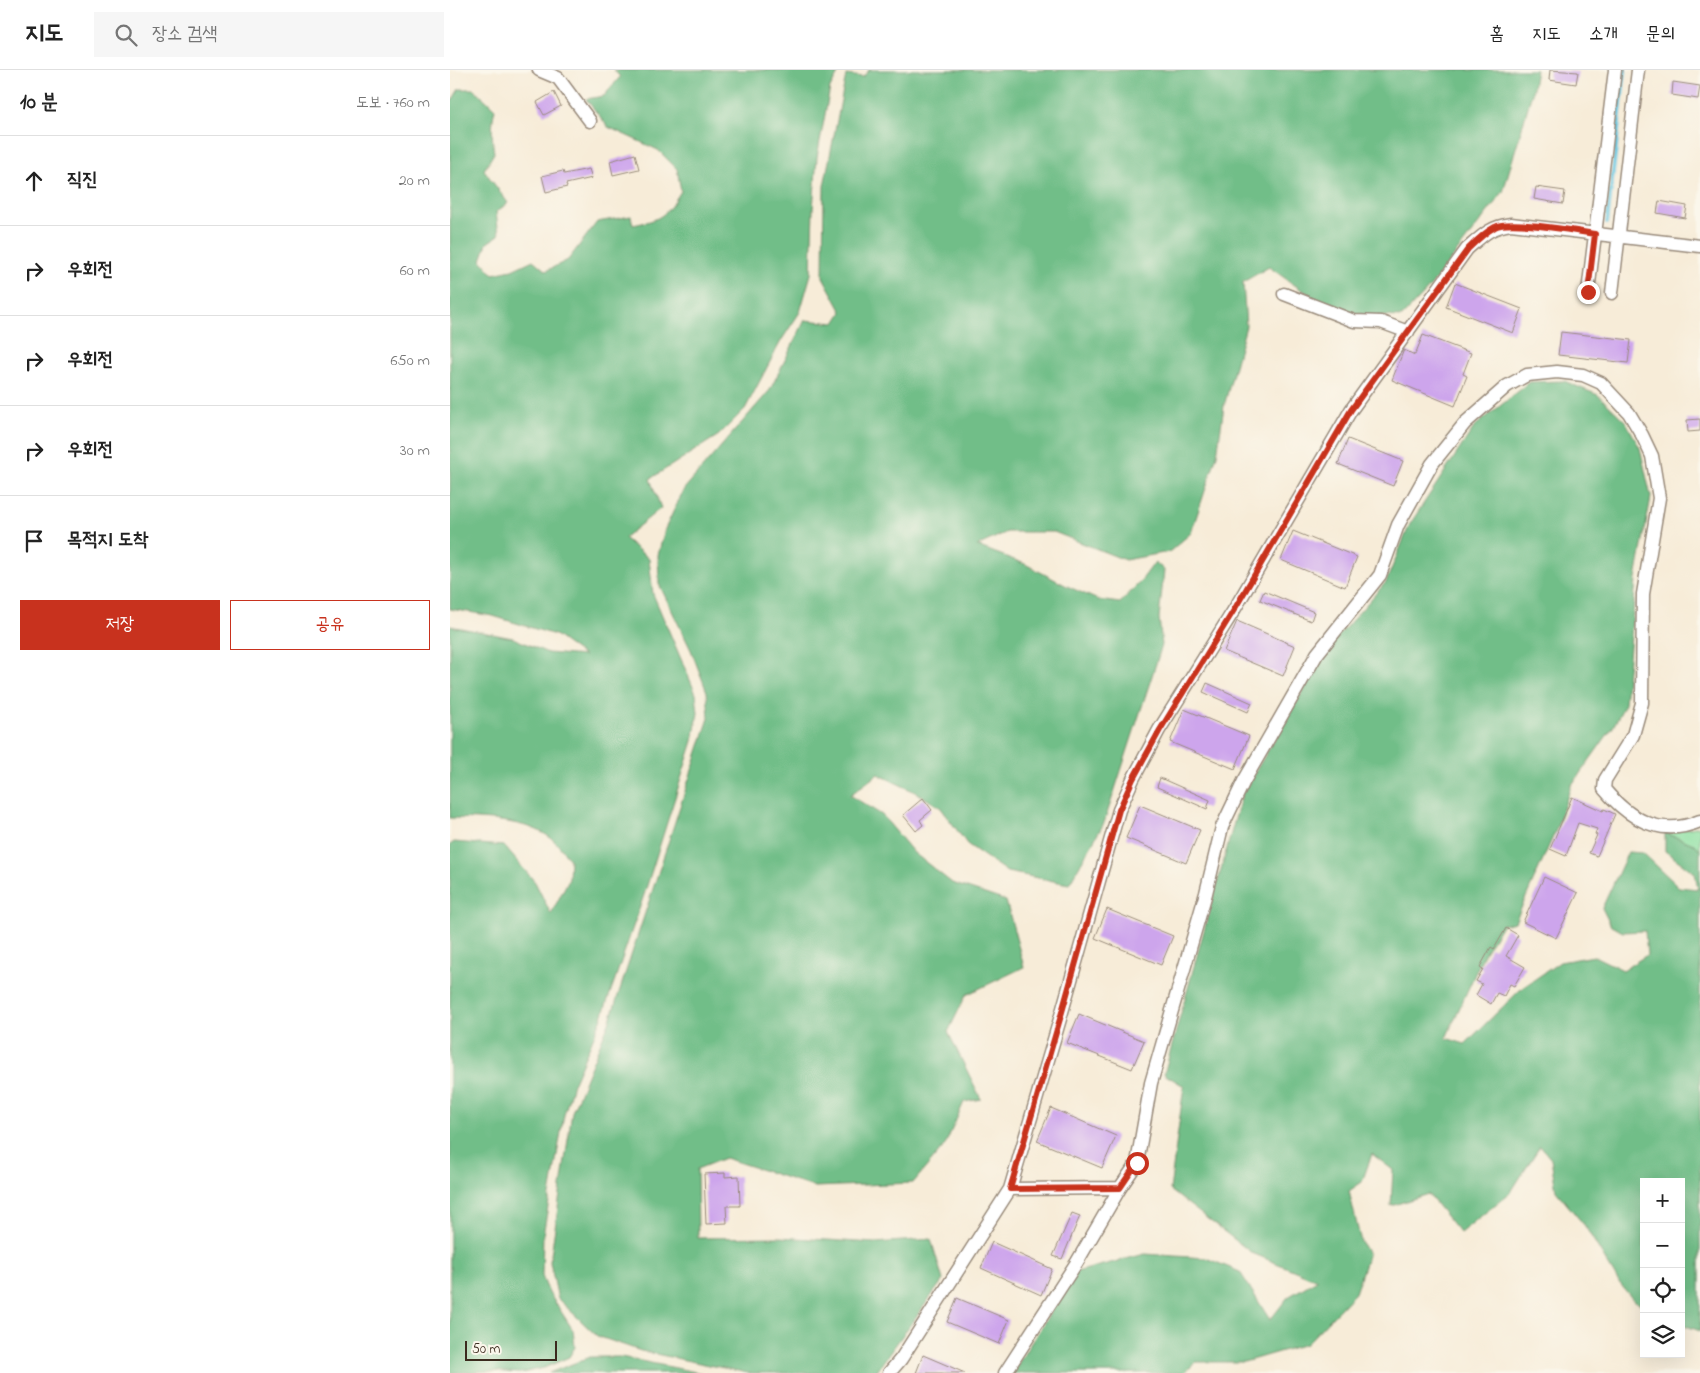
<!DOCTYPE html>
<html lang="ko">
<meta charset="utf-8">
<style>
body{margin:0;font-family:"Indie Flower","Poor Story",sans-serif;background:#f6f6f6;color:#222}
.controls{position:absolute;right:15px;bottom:15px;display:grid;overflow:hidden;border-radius:0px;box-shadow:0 5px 20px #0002}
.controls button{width:45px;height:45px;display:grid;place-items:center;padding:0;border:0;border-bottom:1px solid #e0e0e0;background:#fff;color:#222;font:25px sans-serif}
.scale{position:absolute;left:15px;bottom:12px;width:92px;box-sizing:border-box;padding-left:5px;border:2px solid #3b2a1e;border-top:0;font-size:14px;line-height:18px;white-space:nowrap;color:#3b2a1e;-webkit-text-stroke:4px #fbf7ec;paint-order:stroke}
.stop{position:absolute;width:15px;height:15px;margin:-11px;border:4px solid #c8321e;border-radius:50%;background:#fff}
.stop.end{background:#c8321e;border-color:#fff;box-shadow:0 1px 5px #0008}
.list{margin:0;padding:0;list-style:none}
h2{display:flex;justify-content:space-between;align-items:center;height:65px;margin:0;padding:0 20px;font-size:21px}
h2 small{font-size:16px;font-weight:400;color:#767676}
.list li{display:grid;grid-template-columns:32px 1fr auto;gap:15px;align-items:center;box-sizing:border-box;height:90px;padding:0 20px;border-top:1px solid #e0e0e0}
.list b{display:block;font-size:19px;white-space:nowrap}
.list em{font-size:16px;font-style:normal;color:#767676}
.actions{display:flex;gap:10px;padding:15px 20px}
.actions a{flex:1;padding:11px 0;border:1px solid #c8321e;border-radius:0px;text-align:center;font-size:18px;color:#c8321e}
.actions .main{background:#c8321e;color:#fff}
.icon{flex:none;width:28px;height:28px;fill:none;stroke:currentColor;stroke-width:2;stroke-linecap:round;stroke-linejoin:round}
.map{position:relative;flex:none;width:1250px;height:1303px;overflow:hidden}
header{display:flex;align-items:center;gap:30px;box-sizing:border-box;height:70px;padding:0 25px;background:#fff;border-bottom:1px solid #e0e0e0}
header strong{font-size:24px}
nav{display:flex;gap:28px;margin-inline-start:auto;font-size:18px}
.search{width:350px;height:45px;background:#f6f6f6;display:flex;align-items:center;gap:12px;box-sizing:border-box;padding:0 18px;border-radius:0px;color:#767676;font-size:19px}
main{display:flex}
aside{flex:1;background:#fff}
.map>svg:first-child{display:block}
.green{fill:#8ce0a2;stroke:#648560}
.forest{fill:#71be88;stroke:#567453}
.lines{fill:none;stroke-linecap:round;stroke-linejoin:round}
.stream{stroke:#64c6e2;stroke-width:4}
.building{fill:#cda5ec}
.minor-casing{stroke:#998b7b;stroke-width:15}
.minor{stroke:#fff;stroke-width:12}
.route{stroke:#c8321e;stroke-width:6}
</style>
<header>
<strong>지도</strong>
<div class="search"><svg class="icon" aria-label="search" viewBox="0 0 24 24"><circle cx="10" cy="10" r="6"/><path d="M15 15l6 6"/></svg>장소 검색</div>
<nav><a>홈</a><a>지도</a><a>소개</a><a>문의</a></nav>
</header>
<main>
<aside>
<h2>10 분<small>도보 · 760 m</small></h2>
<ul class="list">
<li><svg class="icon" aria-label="ahead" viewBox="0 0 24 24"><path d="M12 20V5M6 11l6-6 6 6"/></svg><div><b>직진</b></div><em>20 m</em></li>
<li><svg class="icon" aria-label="right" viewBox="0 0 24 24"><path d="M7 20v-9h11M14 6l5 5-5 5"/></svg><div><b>우회전</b></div><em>60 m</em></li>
<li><svg class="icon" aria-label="right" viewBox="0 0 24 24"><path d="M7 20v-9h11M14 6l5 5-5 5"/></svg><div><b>우회전</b></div><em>650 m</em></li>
<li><svg class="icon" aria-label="right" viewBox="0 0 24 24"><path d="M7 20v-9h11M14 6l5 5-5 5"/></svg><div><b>우회전</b></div><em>30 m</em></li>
<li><svg class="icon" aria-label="arrive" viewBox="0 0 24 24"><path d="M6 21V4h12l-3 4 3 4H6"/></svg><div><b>목적지 도착</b></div></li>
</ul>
<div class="actions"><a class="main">저장</a><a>공유</a></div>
</aside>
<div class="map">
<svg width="1250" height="1303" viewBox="0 0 1250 1303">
<rect width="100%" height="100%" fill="#fbf7ec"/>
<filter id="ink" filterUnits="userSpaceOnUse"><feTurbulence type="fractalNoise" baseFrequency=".02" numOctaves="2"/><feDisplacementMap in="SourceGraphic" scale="10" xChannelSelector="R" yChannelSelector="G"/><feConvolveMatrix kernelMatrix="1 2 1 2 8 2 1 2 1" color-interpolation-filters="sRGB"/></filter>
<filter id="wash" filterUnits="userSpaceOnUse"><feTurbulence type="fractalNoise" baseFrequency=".0096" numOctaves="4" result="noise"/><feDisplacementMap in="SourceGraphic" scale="20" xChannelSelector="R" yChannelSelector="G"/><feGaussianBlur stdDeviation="1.12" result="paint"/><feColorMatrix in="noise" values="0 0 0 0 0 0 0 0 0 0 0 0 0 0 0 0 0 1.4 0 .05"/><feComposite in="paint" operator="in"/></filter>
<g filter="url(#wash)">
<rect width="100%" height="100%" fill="#f7ecd8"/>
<!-- green -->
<path class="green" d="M1250,756V780L1246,775L1215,763Z"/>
<!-- forest -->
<path class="forest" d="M164,0H390L380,18L367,87L363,139L361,204L350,242L331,271L295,339L269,365L200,409L211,438L174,468L199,489L203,524L246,624L248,643L243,671L194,825L151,950L123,1014L114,1045L93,1165L92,1206L99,1223L123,1260L125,1277L119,1287L94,1298L71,1303L40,1301L0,1303V775L4,772L54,776L85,812L101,844L119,809L120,790C115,783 109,775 102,769C78,749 30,749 0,748V556L63,568L98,583L134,586L105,565L43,546L0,539V34L9,19H24L45,39C41,54 42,68 44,83L34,100L58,133L46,142L49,165L37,173L31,190L43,204L62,200L83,190L96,201L118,190L147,152L181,146L183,155C213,149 215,146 231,121L227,99L208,80L158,57L136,29L154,26L170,7Z
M419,0H1086L1082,23L1053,122L981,216L952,247C932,246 909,246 890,240C864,231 841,212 819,197L793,212L796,256L774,336L767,385L741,463L719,482L675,490L604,462H557L527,476L575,494L617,516L648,530L670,533L690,512L705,492L714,500L709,548L712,575L654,753L619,814L557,802L517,774L491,738L469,724L428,704L400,725L432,745L464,783L502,813L556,831L574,897L516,925L498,962L531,1029L514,1032L495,1075L463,1113L365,1117L275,1088L247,1099L248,1168L329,1167L425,1173L481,1169L493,1210L425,1303H298L191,1281L147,1266L108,1229L100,1192L122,1042L160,950L259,648L257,622L241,580L209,514L208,485L215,459L234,419L320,320L355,250L385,253L392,242L373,207L374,116L396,5L413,7Z
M1114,311L1148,325L1176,352L1190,378L1201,427L1186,509L1175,634L1163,657L1121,716L1106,760L1065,852L1052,855L1034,884L996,968L1015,974L1072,918L1110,892L1144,886L1173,900L1197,885L1195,861L1173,862L1161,856L1152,838L1178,782L1193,783L1229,817L1248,819L1245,803L1215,781V763L1246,775L1250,780V1261L1231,1254V1112H1194V1236L1184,1231L1168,1211L1135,1156L1106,1121L1101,1089L1090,1076L1061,1122L1010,1163L978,1124L941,1136L943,1100L922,1084L912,1112L899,1121L911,1172L918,1184L905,1223L856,1274L794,1292H746L734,1303H562L626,1202L695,1184L756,1188L790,1202L820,1250L838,1227L867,1210L802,1183L720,1120L734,1016L714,1004L792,724L881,574L936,512L960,454L1025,356L1080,312Z
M140,1287H171L251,1303H99Z"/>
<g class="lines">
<!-- stream -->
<path class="stream" d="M1157,153L1175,0"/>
</g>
<g id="blocks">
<!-- building -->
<path class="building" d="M1100,0L1128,2L1126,14L1099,10Z
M1223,12L1250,16L1248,29L1222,25Z
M104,22L111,36L94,45L87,32Z
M185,84L189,99L163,105L160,91Z
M139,99L142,108L116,114L117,117L96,122L92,106L113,101L114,104Z
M1086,117L1115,121L1113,134L1084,129Z
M1209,131L1237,136L1235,148L1207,143Z
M1005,213L1072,239L1063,263L996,237Z
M1111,262L1181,270L1178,293L1108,285Z
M973,265L1021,283L1013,304L1017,306L1005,336L942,310L953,282L954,280L965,285Z
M1250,349V361L1238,362L1237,350Z
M898,369L953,391L943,416L888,394Z
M843,461L907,487L895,517L831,490Z
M814,521L864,542L861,551L810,530Z
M787,551L845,576L833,606L774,581Z
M757,613L802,633L798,642L753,622Z
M734,639L799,666L785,699L720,672Z
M710,708L760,730L757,739L707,717Z
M1122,727L1153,741L1154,739L1165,744L1147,786L1139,783L1147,765L1145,764L1147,759L1128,753L1116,786L1100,779Z
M473,728L482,740L470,750L473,755L466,761L453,745Z
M690,735L750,760L736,793L676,768Z
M1094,807L1128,823L1106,868L1073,852Z
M657,839L723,866L711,895L645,868Z
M1056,858L1068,865L1056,886L1075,897L1064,916L1060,914L1054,926L1047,923L1041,934L1026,925L1032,914L1026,911L1033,899L1030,897L1041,877L1044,879Z
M629,944L694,971L682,999L617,973Z
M601,1038L666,1066L652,1098L587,1071Z
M275,1103V1107L289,1106L290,1136H276L277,1153L256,1154L254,1104Z
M622,1143L630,1146L612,1189L603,1186Z
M542,1172L602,1199L591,1225L531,1198Z
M507,1228L559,1250L549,1274L497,1252Z
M473,1285L515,1303H466Z"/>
</g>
</g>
<g filter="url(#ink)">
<use href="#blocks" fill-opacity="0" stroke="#998b7b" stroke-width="1"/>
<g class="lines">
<!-- minor casing -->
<g class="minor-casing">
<path id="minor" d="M89,0L108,8L140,51
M1138,222L1165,0
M1162,223L1188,0
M834,224L904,251L931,252L958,262
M560,1119L670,1118
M439,1303L451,1289L560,1119L610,949L669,740L683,709L709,660L784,540L901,340L1017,179C1033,165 1040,157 1061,154L1250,176
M555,1303L627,1192L670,1118L687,1093L701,1013L756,823L772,757L794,711L867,584L930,505L948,455L982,394L1015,353L1057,316L1077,305L1107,302L1133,305L1151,313L1179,343L1192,365L1202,386L1209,428L1193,524L1192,633L1183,665L1155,710L1154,719C1179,749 1210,768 1250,751"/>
</g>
<!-- minor -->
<use href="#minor" class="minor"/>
</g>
</g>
<g class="lines" filter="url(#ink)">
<!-- route -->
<path class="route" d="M687,1093L670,1118L560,1119L610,949L669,740L683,709L710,660L784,540L901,340L1018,179C1026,171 1035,162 1045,157C1059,149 1126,161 1145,164L1138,222"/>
</g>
</svg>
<div class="controls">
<button>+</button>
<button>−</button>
<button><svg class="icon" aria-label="locate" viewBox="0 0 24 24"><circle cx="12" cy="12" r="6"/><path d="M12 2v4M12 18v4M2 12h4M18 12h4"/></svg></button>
<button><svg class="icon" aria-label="layers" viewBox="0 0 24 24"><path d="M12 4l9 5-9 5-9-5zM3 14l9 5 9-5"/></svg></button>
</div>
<div class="scale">50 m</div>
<div class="stop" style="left:687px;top:1093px"></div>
<div class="stop end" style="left:1138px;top:222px"></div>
</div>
</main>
